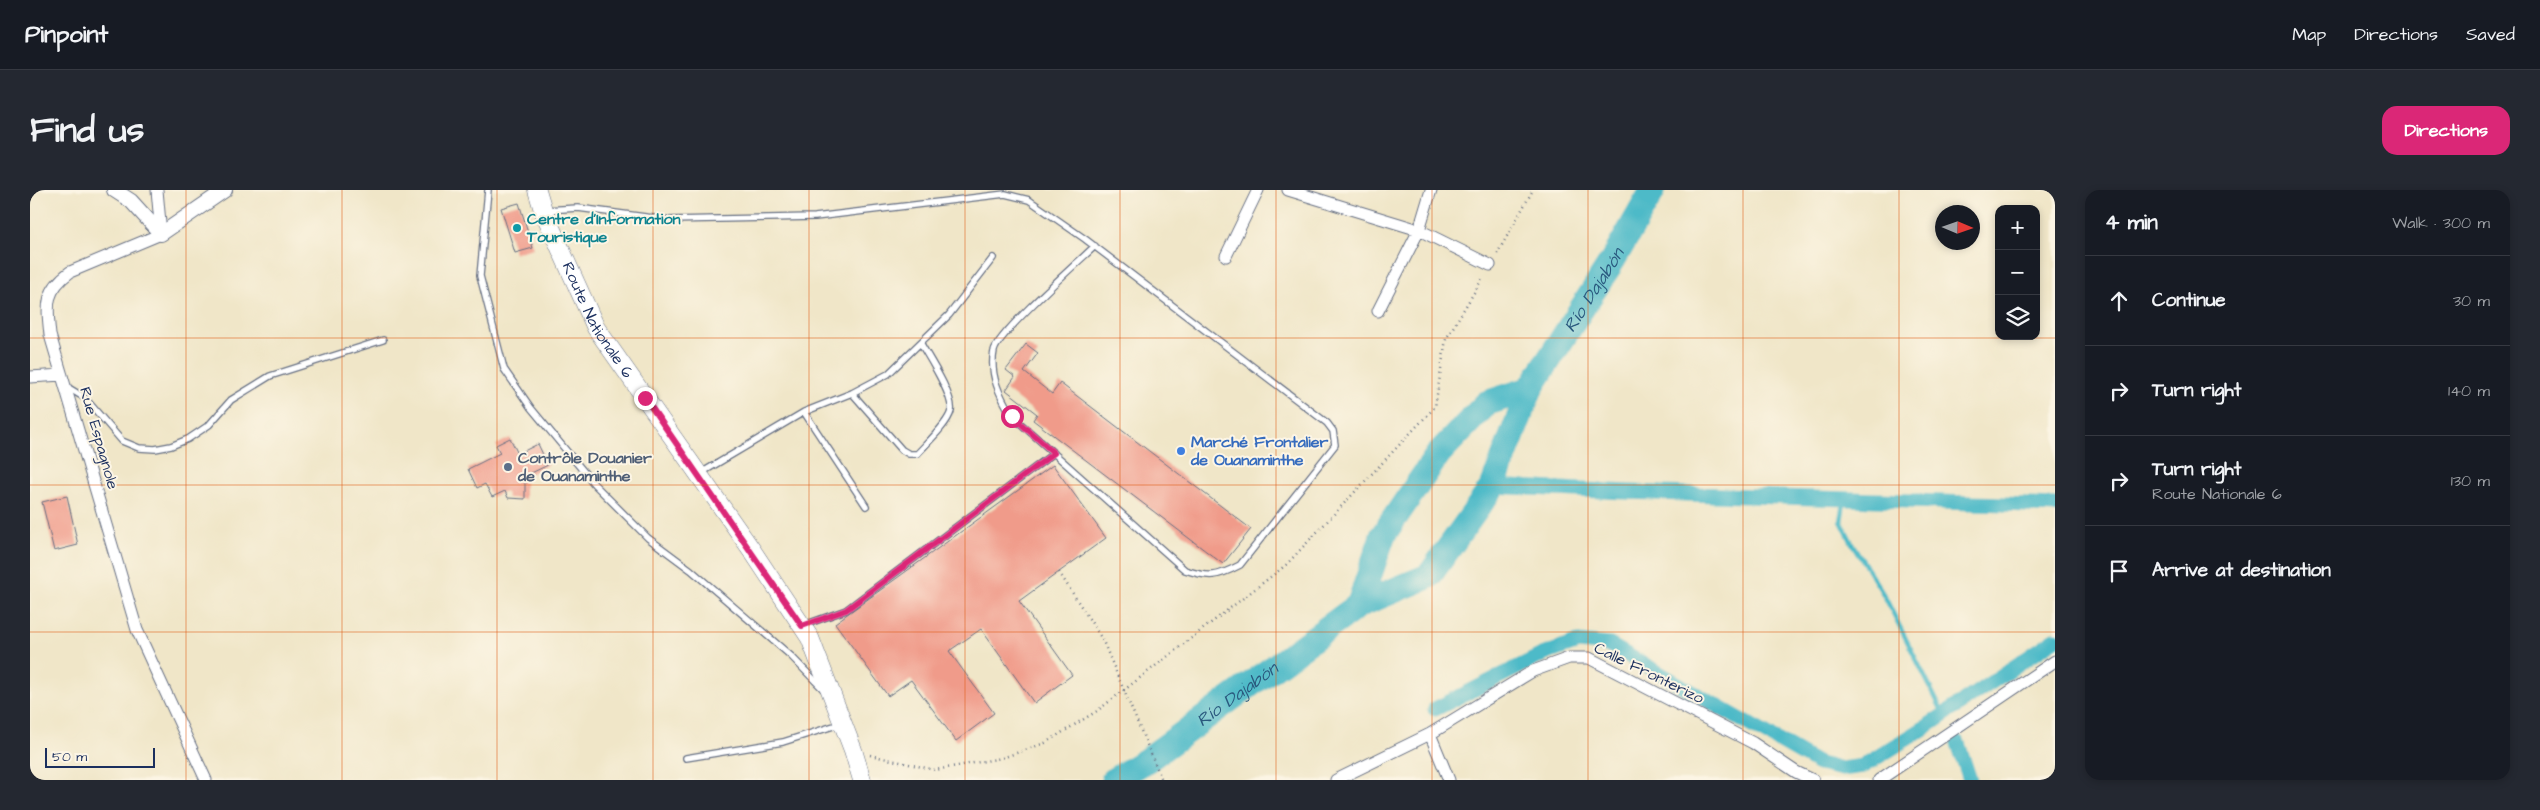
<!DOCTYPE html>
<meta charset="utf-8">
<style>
body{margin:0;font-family:"Architects Daughter",sans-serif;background:#242831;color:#f1f3f6}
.controls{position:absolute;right:15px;top:15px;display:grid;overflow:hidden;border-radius:10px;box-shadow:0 2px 8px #0003}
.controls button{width:45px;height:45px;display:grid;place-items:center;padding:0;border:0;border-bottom:1px solid #363941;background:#171b24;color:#f1f3f6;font:25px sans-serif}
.compass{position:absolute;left:1905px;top:15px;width:45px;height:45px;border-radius:50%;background:#171b24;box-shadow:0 2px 8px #0003;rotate:92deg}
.scale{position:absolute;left:15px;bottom:12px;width:110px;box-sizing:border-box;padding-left:5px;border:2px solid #1b2f5e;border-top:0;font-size:14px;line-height:18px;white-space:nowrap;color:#1b2f5e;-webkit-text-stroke:4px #fcf5e5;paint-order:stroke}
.stop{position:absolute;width:15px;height:15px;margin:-11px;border:4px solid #db2777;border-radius:50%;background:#fff}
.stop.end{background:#db2777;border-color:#fff;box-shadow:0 1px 5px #0008}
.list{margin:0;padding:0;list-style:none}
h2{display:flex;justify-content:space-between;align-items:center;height:65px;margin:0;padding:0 20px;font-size:21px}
h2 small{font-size:16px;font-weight:400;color:#9ea1a6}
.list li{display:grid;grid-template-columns:32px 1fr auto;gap:15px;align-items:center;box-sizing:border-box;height:90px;padding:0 20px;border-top:1px solid #363941}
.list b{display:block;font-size:19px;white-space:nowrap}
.list p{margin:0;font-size:16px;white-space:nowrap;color:#9ea1a6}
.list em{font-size:16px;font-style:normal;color:#9ea1a6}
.icon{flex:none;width:28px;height:28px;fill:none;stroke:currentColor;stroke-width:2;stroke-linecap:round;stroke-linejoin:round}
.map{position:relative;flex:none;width:2025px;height:590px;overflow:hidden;border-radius:15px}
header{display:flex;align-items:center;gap:30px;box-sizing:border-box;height:70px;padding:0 25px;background:#171b24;border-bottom:1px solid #363941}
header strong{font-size:24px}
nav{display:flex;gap:28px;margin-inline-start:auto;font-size:18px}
.intro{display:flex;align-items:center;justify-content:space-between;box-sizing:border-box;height:120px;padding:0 30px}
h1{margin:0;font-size:35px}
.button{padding:12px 22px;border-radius:15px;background:#db2777;color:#fff;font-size:18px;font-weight:700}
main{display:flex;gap:30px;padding:0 30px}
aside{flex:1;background:#171b24;border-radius:15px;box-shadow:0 2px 8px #0003}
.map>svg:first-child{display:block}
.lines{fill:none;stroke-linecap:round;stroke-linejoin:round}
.stream{stroke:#4dbac8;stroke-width:4.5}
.canal{stroke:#4dbac8;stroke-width:15}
.river{stroke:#4dbac8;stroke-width:26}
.building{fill:#f09b8a}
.service-casing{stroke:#666f83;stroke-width:8}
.minor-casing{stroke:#666f83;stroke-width:13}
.tertiary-casing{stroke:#666f83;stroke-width:16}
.primary-casing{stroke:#666f83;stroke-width:19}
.path{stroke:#666f83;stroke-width:2.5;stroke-dasharray:1 4;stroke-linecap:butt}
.service{stroke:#fff;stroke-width:5.5}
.minor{stroke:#fff;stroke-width:11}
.tertiary{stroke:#fff;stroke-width:14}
.primary{stroke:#fff;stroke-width:18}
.path-bridge{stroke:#666f83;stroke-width:2.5;stroke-dasharray:1 4;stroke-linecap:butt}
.route{stroke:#db2777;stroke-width:6}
.grid{fill:none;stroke:#de5710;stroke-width:1;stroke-opacity:0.55}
.culture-dot{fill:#0f9aa8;stroke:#fcf5e5;stroke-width:2}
.shop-dot{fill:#3f7fe0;stroke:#fcf5e5;stroke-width:2}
.service-dot{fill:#5c6f8a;stroke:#fcf5e5;stroke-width:2}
.labels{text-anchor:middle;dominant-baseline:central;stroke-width:4;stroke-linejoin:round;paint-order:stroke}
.culture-label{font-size:16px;font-weight:bold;fill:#0d838f;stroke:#fcf5e5;text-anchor:start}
.street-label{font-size:16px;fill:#1b2f5e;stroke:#fcf5e5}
.shop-label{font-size:16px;font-weight:bold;fill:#366cbe;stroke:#fcf5e5;text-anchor:start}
.service-label{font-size:16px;font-weight:bold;fill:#4e5e75;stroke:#fcf5e5;text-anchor:start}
.water-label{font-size:18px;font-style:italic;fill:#2a597e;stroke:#fcf5e5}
</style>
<header>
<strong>Pinpoint</strong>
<nav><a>Map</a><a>Directions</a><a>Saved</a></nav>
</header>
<div class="intro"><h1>Find us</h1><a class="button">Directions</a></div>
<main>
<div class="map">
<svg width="2025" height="590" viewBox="0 0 2025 590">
<rect width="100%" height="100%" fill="#fcf5e5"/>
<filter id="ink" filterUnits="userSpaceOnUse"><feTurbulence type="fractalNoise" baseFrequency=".02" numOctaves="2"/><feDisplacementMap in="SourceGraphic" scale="10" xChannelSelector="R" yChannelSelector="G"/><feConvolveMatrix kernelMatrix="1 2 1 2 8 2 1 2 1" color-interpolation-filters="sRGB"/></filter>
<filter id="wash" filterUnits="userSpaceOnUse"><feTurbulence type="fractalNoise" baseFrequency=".0096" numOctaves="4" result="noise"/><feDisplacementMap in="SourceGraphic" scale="20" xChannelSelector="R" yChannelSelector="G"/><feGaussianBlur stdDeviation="1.12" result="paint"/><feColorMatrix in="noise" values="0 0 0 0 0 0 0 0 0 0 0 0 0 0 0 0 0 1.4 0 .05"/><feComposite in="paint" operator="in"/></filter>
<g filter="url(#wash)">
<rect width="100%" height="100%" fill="#f0e6c8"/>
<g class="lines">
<!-- stream -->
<path class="stream" d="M1815,307L1811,331L1823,355L1855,407L1916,529"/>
<!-- canal -->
<path class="canal" d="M1463,296C1650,306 1838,308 2025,316
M1405,519L1512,465L1548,452L1580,455L1789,574L1812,579L1833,576L1896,537L2025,449
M1928,553L1940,590"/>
<!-- river -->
<g class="river">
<path d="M1329,415L1353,345L1409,263L1457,213L1500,199"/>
<path id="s1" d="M1084,590L1117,570L1329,415L1399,386L1463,296L1500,199L1583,70L1623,0"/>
</g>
</g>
<g id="blocks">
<!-- building -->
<path class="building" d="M489,13L503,58L485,63L471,18Z
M996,154L1008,163L994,182L1022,204L1030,193L1221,339L1193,374L1003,230L1007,224L976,200L985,187L976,180Z
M480,248L488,264L508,254L518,275L495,286V309L478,308L475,301L462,307L455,294L447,298L438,279L470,263L466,255Z
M1023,275L1076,348L989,411L1042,485L1004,513L951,439L919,461L964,523L926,551L881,490L858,506L805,433Z
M37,306L48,355L24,361L12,312Z"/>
</g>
</g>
<g filter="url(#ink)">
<use href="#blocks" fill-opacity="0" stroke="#666f83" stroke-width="1"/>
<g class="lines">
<!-- service casing -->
<g class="service-casing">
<path id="service" d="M458,0L450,86L474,179L501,218L564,294L618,348L661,380L761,466L794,500
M516,20L548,18L638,30L785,27L975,4L999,10L1055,49L1297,233L1303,241L1305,255L1210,375C1187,387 1180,388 1155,380L982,226C970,206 959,185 964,161C967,144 1048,72 1065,56
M37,197L55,208L92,251L109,258L125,259L141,256L158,249L179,235L201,210L240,186L353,150
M822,203L872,260L879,264H887C896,254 918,234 921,221C924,206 899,168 891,154
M774,222L836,316
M671,283L774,222L822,203L858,184L919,125L963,68
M774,435L816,420L1024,263
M656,568L753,552L810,534"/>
</g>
<!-- minor casing -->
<g class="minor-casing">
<path id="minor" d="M127,0L131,44L40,82C14,101 17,116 20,145L107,440L176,590
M1258,0L1389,40L1348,121
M1401,0L1389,40L1460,75
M1196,66L1228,0
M0,187L32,185
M1400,544L1419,590
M1306,590L1400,544L1503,481L1539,468H1559L1723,553L1766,582L1783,590
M1849,590L2025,471"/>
</g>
<!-- tertiary casing -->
<g class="tertiary-casing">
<path id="tertiary" d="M84,0L101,11L131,44L195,0"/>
</g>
<!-- primary casing -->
<g class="primary-casing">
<g id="primary">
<path id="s2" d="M507,0L513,20L566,138L721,359L780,448L823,560L832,590"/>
</g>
</g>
<!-- path -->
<path class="path" d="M1467,64L1503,0
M1029,382L1072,449
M840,565L905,580L972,568L1015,553L1067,521L1256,375L1405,217L1416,149L1454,86"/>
<!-- service -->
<use href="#service" class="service"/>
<!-- minor -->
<use href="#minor" class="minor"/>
<!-- tertiary -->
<use href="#tertiary" class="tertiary"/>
<!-- primary -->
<use href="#primary" class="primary"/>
<!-- path-bridge -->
<path class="path-bridge" d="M1072,449L1132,590"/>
</g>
</g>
<g class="lines" filter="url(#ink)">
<!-- route -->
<path class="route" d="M615,208L772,436L816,420L1024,263L982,226"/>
</g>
<!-- grid -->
<path class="grid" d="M156,0V590M312,0V590M467,0V590M623,0V590M779,0V590M935,0V590M1090,0V590M1246,0V590M1402,0V590M1558,0V590M1713,0V590M1869,0V590M0,148H2025M0,295H2025M0,442H2025"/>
<!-- markers -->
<circle class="culture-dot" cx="487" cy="38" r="5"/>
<circle class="shop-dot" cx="1151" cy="261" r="5"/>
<circle class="service-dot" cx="478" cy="277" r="5"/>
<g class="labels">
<!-- culture labels -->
<g class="culture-label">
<text x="497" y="29">Centre d'Information<tspan x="497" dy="18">Touristique</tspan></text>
</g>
<!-- street labels -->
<g class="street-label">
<text stroke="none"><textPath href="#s2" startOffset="144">Route Nationale 6</textPath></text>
<text transform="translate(69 248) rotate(74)">Rue Espagnole</text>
<text transform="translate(1619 483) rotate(26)">Calle Fronterizo</text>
</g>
<!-- shop labels -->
<g class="shop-label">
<text x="1161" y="252">Marché Frontalier<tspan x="1161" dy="18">de Ouanaminthe</tspan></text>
</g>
<!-- service labels -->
<g class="service-label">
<text x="488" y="268">Contrôle Douanier<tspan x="488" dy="18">de Ouanaminthe</tspan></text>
</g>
<!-- water labels -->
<g class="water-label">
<text stroke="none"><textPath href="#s1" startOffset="709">Río Dajabón</textPath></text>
<text stroke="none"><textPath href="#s1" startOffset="150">Río Dajabón</textPath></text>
</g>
</g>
</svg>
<div class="controls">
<button>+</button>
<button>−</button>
<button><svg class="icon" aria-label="layers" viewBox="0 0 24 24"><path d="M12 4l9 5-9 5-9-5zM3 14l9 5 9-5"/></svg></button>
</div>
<svg class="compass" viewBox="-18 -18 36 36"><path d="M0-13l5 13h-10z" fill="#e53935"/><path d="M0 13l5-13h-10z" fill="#9ea1a6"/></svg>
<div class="scale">50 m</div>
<div class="stop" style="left:982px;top:226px"></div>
<div class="stop end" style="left:615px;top:208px"></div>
</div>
<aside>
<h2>4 min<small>Walk · 300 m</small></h2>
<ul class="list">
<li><svg class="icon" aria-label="ahead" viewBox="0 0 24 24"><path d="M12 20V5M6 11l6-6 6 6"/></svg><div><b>Continue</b></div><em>30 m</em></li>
<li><svg class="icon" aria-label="right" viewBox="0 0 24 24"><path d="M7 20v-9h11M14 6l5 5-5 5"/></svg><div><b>Turn right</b></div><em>140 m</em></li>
<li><svg class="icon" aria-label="right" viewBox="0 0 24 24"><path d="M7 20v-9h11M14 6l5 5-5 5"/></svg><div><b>Turn right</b><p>Route Nationale 6</p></div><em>130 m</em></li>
<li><svg class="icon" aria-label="arrive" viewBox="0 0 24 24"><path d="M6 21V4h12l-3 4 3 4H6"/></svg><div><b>Arrive at destination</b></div></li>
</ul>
</aside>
</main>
